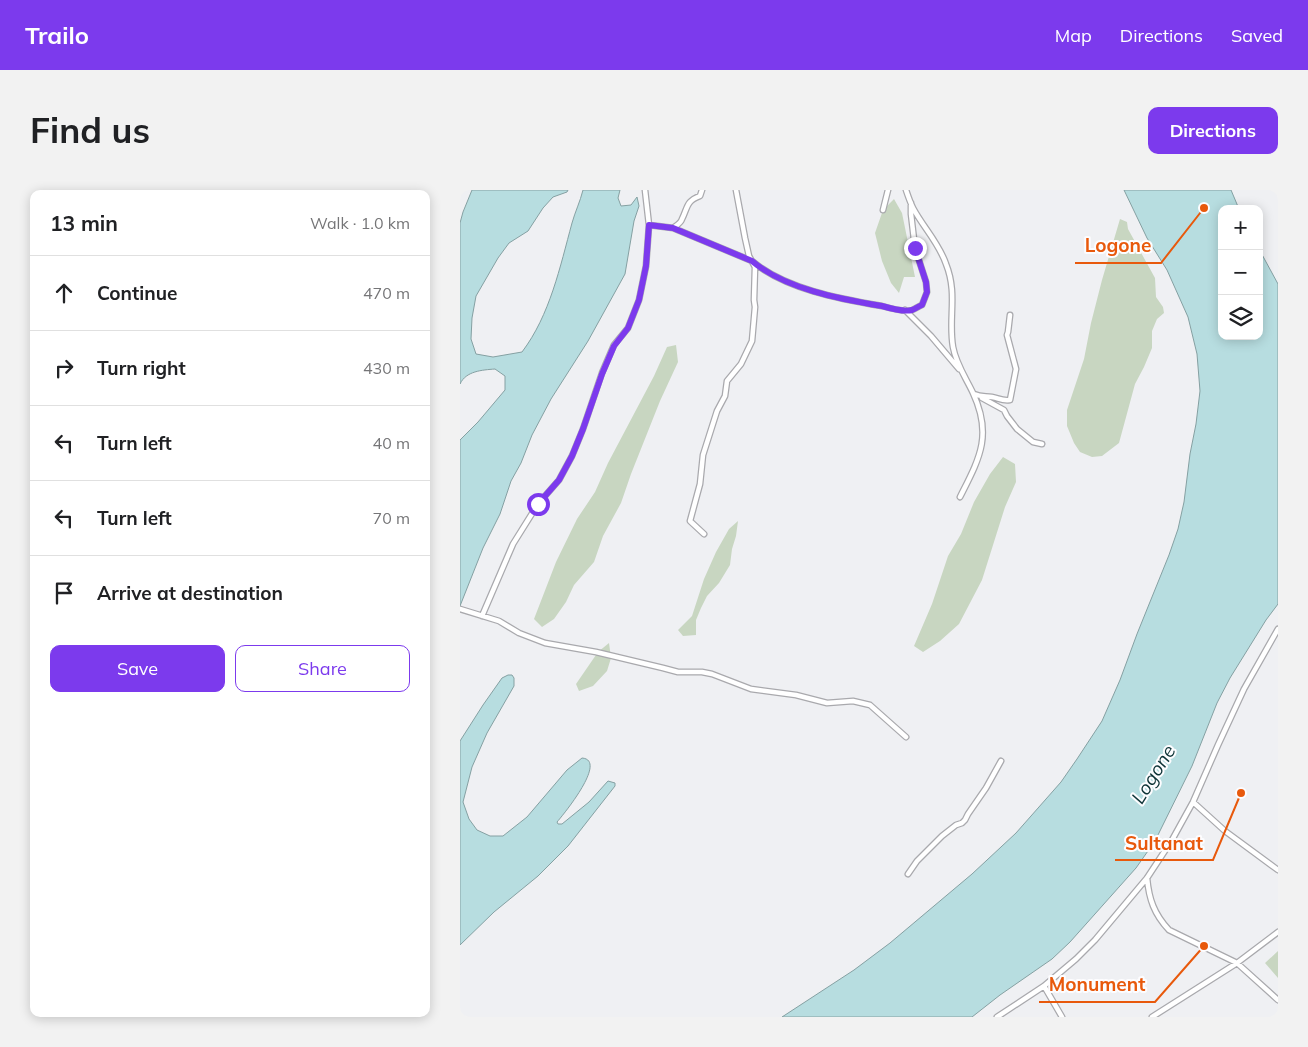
<!DOCTYPE html>
<meta charset="utf-8">
<style>
body{margin:0;font-family:Mulish,sans-serif;background:#f2f2f2;color:#202124}
.controls{position:absolute;right:15px;top:15px;display:grid;overflow:hidden;border-radius:10px;box-shadow:0 2px 12px #0003}
.controls button{width:45px;height:45px;display:grid;place-items:center;padding:0;border:0;border-bottom:1px solid #e0e0e0;background:#fff;color:#202124;font:25px sans-serif}
.stop{position:absolute;width:15px;height:15px;margin:-11px;border:4px solid #7c3aed;border-radius:50%;background:#fff}
.stop.end{background:#7c3aed;border-color:#fff;box-shadow:0 1px 5px #0008}
.list{margin:0;padding:0;list-style:none}
h2{display:flex;justify-content:space-between;align-items:center;height:65px;margin:0;padding:0 20px;font-size:21px}
h2 small{font-size:16px;font-weight:400;color:#757577}
.list li{display:grid;grid-template-columns:32px 1fr auto;gap:15px;align-items:center;box-sizing:border-box;height:75px;padding:0 20px;border-top:1px solid #e0e0e0}
.list b{display:block;font-size:19px;white-space:nowrap}
.list em{font-size:16px;font-style:normal;color:#757577}
.actions{display:flex;gap:10px;padding:15px 20px}
.actions a{flex:1;padding:11px 0;border:1px solid #7c3aed;border-radius:10px;text-align:center;font-size:18px;color:#7c3aed}
.actions .main{background:#7c3aed;color:#fff}
.icon{flex:none;width:28px;height:28px;fill:none;stroke:currentColor;stroke-width:2;stroke-linecap:round;stroke-linejoin:round}
.map{position:relative;flex:none;width:818px;height:827px;overflow:hidden;border-radius:10px}
header{display:flex;align-items:center;gap:30px;box-sizing:border-box;height:70px;padding:0 25px;background:#7c3aed;color:#fff}
header strong{font-size:24px}
nav{display:flex;gap:28px;margin-inline-start:auto;font-size:18px}
.intro{display:flex;align-items:center;justify-content:space-between;box-sizing:border-box;height:120px;padding:0 30px}
h1{margin:0;font-size:35px}
.button{padding:12px 22px;border-radius:10px;background:#7c3aed;color:#fff;font-size:18px;font-weight:700}
main{display:flex;gap:30px;padding:0 30px}
aside{flex:1;background:#fff;border-radius:10px;box-shadow:0 2px 12px #0003}
.map>svg:first-child{display:block}
.green{fill:#c8d6c1}
.water{fill:#b7dde0;stroke:#85a0a2}
.lines{fill:none;stroke-linecap:round;stroke-linejoin:round}
.minor-casing{stroke:#a9a9ad;stroke-width:7}
.minor{stroke:#fff;stroke-width:4.5}
.route{stroke:#7c3aed;stroke-width:6}
.labels{text-anchor:middle;dominant-baseline:central;stroke-width:4;stroke-linejoin:round;paint-order:stroke}
.water-label{font-size:19px;font-style:italic;fill:#0e3437;stroke:#fdfdff}
.leader{fill:none;stroke:#e8590c;stroke-width:2}
.callout-dot{fill:#e8590c;stroke:#fdfdff;stroke-width:2}
.callout-label{font-size:19px;text-anchor:middle;font-weight:bold;fill:#e8590c;stroke:#fdfdff;stroke-width:4;stroke-linejoin:round;paint-order:stroke}
</style>
<header>
<strong>Trailo</strong>
<nav><a>Map</a><a>Directions</a><a>Saved</a></nav>
</header>
<div class="intro"><h1>Find us</h1><a class="button">Directions</a></div>
<main>
<aside>
<h2>13 min<small>Walk · 1.0 km</small></h2>
<ul class="list">
<li><svg class="icon" aria-label="ahead" viewBox="0 0 24 24"><path d="M12 20V5M6 11l6-6 6 6"/></svg><div><b>Continue</b></div><em>470 m</em></li>
<li><svg class="icon" aria-label="right" viewBox="0 0 24 24"><path d="M7 20v-9h11M14 6l5 5-5 5"/></svg><div><b>Turn right</b></div><em>430 m</em></li>
<li><svg class="icon" aria-label="left" viewBox="0 0 24 24"><path d="M17 20v-9H6M10 6l-5 5 5 5"/></svg><div><b>Turn left</b></div><em>40 m</em></li>
<li><svg class="icon" aria-label="left" viewBox="0 0 24 24"><path d="M17 20v-9H6M10 6l-5 5 5 5"/></svg><div><b>Turn left</b></div><em>70 m</em></li>
<li><svg class="icon" aria-label="arrive" viewBox="0 0 24 24"><path d="M6 21V4h12l-3 4 3 4H6"/></svg><div><b>Arrive at destination</b></div></li>
</ul>
<div class="actions"><a class="main">Save</a><a>Share</a></div>
</aside>
<div class="map">
<svg width="818" height="827" viewBox="0 0 818 827">
<rect width="100%" height="100%" fill="#eff0f3"/>
<!-- green -->
<path class="green" d="M434,9L442,23L455,87H444L439,103L431,93L422,71L415,43L423,20Z
M660,29L667,32L668,39L695,88L696,107L703,117L704,123L697,129L692,141V158L684,177L675,194L659,253L642,266L632,267L620,262L614,253L607,236V220L624,169L631,133L642,90Z
M216,155L218,172L200,211L171,284L161,313L143,346L134,372L114,395L106,412L94,429L82,437L74,429L96,372L117,329L135,302L148,273L194,186L207,157Z
M543,267L555,274L556,292L545,317L522,390L499,434L480,451L463,462L454,456L472,414L488,366L501,344L514,312L530,284Z
M278,331L276,346L272,359L270,375L259,393L247,406L241,418L236,430V445L223,446L218,440L232,426L244,389L256,362L269,339Z
M149,453L151,468L147,481L133,496L119,501L116,494L138,462Z
M818,761V788L805,773Z"/>
<!-- water -->
<path class="water" d="M12,0H108L107,2L93,7L83,18L68,41L49,53L38,68L16,106L12,128L11,149L16,164L33,167L62,162C90,125 100,77 112,33C115,22 120,12 123,0H160L158,8L161,16L171,15L177,7L179,16L174,31L165,84L128,151L91,209L72,245L61,273L51,291L40,324L23,358L0,416V250L18,232L45,200V186L35,179C22,180 6,181 0,194V33L3,22Z
M664,0H771L779,19H762V146H799V59L818,94V414L806,430L770,488L757,513L732,576L695,651L676,678L610,752L592,769L540,805L512,827H322L394,780L430,753L512,684L556,643L601,592L617,569L642,531L660,490L677,444L709,365L718,339L724,312L730,264L736,234L740,201L737,164L728,127L707,80L687,48Z
M48,485H52L54,488V496L27,543L12,577L3,612L9,629L17,640L30,646H43L67,627L107,580L122,568C148,570 104,624 97,632L98,634H102L129,612L148,591L155,593V596L108,656L78,686L34,722L0,755V551L23,515L42,488Z"/>
<g class="lines">
<!-- minor casing -->
<g class="minor-casing">
<path id="minor" d="M185,0L189,35
M446,0C448,6 450,12 453,18C463,37 479,53 486,74C498,104 488,128 493,157C496,174 506,188 513,203C533,246 519,269 500,307
M423,20L428,0
M213,38L292,71C325,99 380,109 422,116C429,118 445,122 452,120C455,119 459,116 462,115L467,102L466,92L455,58L451,24V13
M445,120L471,146L499,179
M514,204C521,207 525,206 532,207C539,208 541,211 550,210L556,179L547,145L548,142L550,125
M522,208L544,220L547,226L557,239L573,252L582,254
M244,344L230,331L240,294L243,265L257,221L265,206L267,191L281,174L292,151L295,117L294,110L295,77L289,66L285,48L276,0
M0,419L39,431L59,443L85,453L136,462L203,478L218,482H242L252,484L291,499L336,505L367,513L393,511L410,515L446,547
M22,426L53,354L78,314L99,290L112,266L123,239L142,183L154,155L168,138L179,110L186,76L189,35L213,38C217,35 221,33 222,29C228,17 226,11 240,6L242,0
M733,612L765,641L818,680
M448,684L457,671L482,646L496,635L502,633L505,630L508,624L526,598L541,571
M687,688C689,709 694,724 709,740L777,773L818,810
M584,796L602,827
M537,827L584,796L616,769L635,750L687,688L712,650L733,612L758,555L784,499L818,439
M692,827L777,773L818,742"/>
</g>
<!-- minor -->
<use href="#minor" class="minor"/>
</g>
<g class="lines">
<!-- route -->
<path class="route" d="M78,314L99,290L112,266L123,239L142,184L154,156L168,138L179,110L186,76L189,35L213,38L292,71C325,99 380,109 422,116C429,118 445,122 452,120C455,119 459,116 462,115L467,102L466,92L455,58"/>
</g>
<g class="labels">
<!-- water labels -->
<g class="water-label">
<text transform="translate(693 584) rotate(-58)">Logone</text>
</g>
</g>
<!-- callouts -->
<path class="leader" d="M744 18L701 73H615M781 603L753 670H655M744 756L695 812H579"/>
<g class="callout-dot">
<circle cx="744" cy="18" r="5"/>
<circle cx="781" cy="603" r="5"/>
<circle cx="744" cy="756" r="5"/>
</g>
<g class="callout-label">
<text x="658" y="62">Logone</text>
<text x="704" y="660">Sultanat</text>
<text x="637" y="801">Monument</text>
</g>
</svg>
<div class="controls">
<button>+</button>
<button>−</button>
<button><svg class="icon" aria-label="layers" viewBox="0 0 24 24"><path d="M12 4l9 5-9 5-9-5zM3 14l9 5 9-5"/></svg></button>
</div>
<div class="stop" style="left:78px;top:314px"></div>
<div class="stop end" style="left:455px;top:58px"></div>
</div>
</main>
